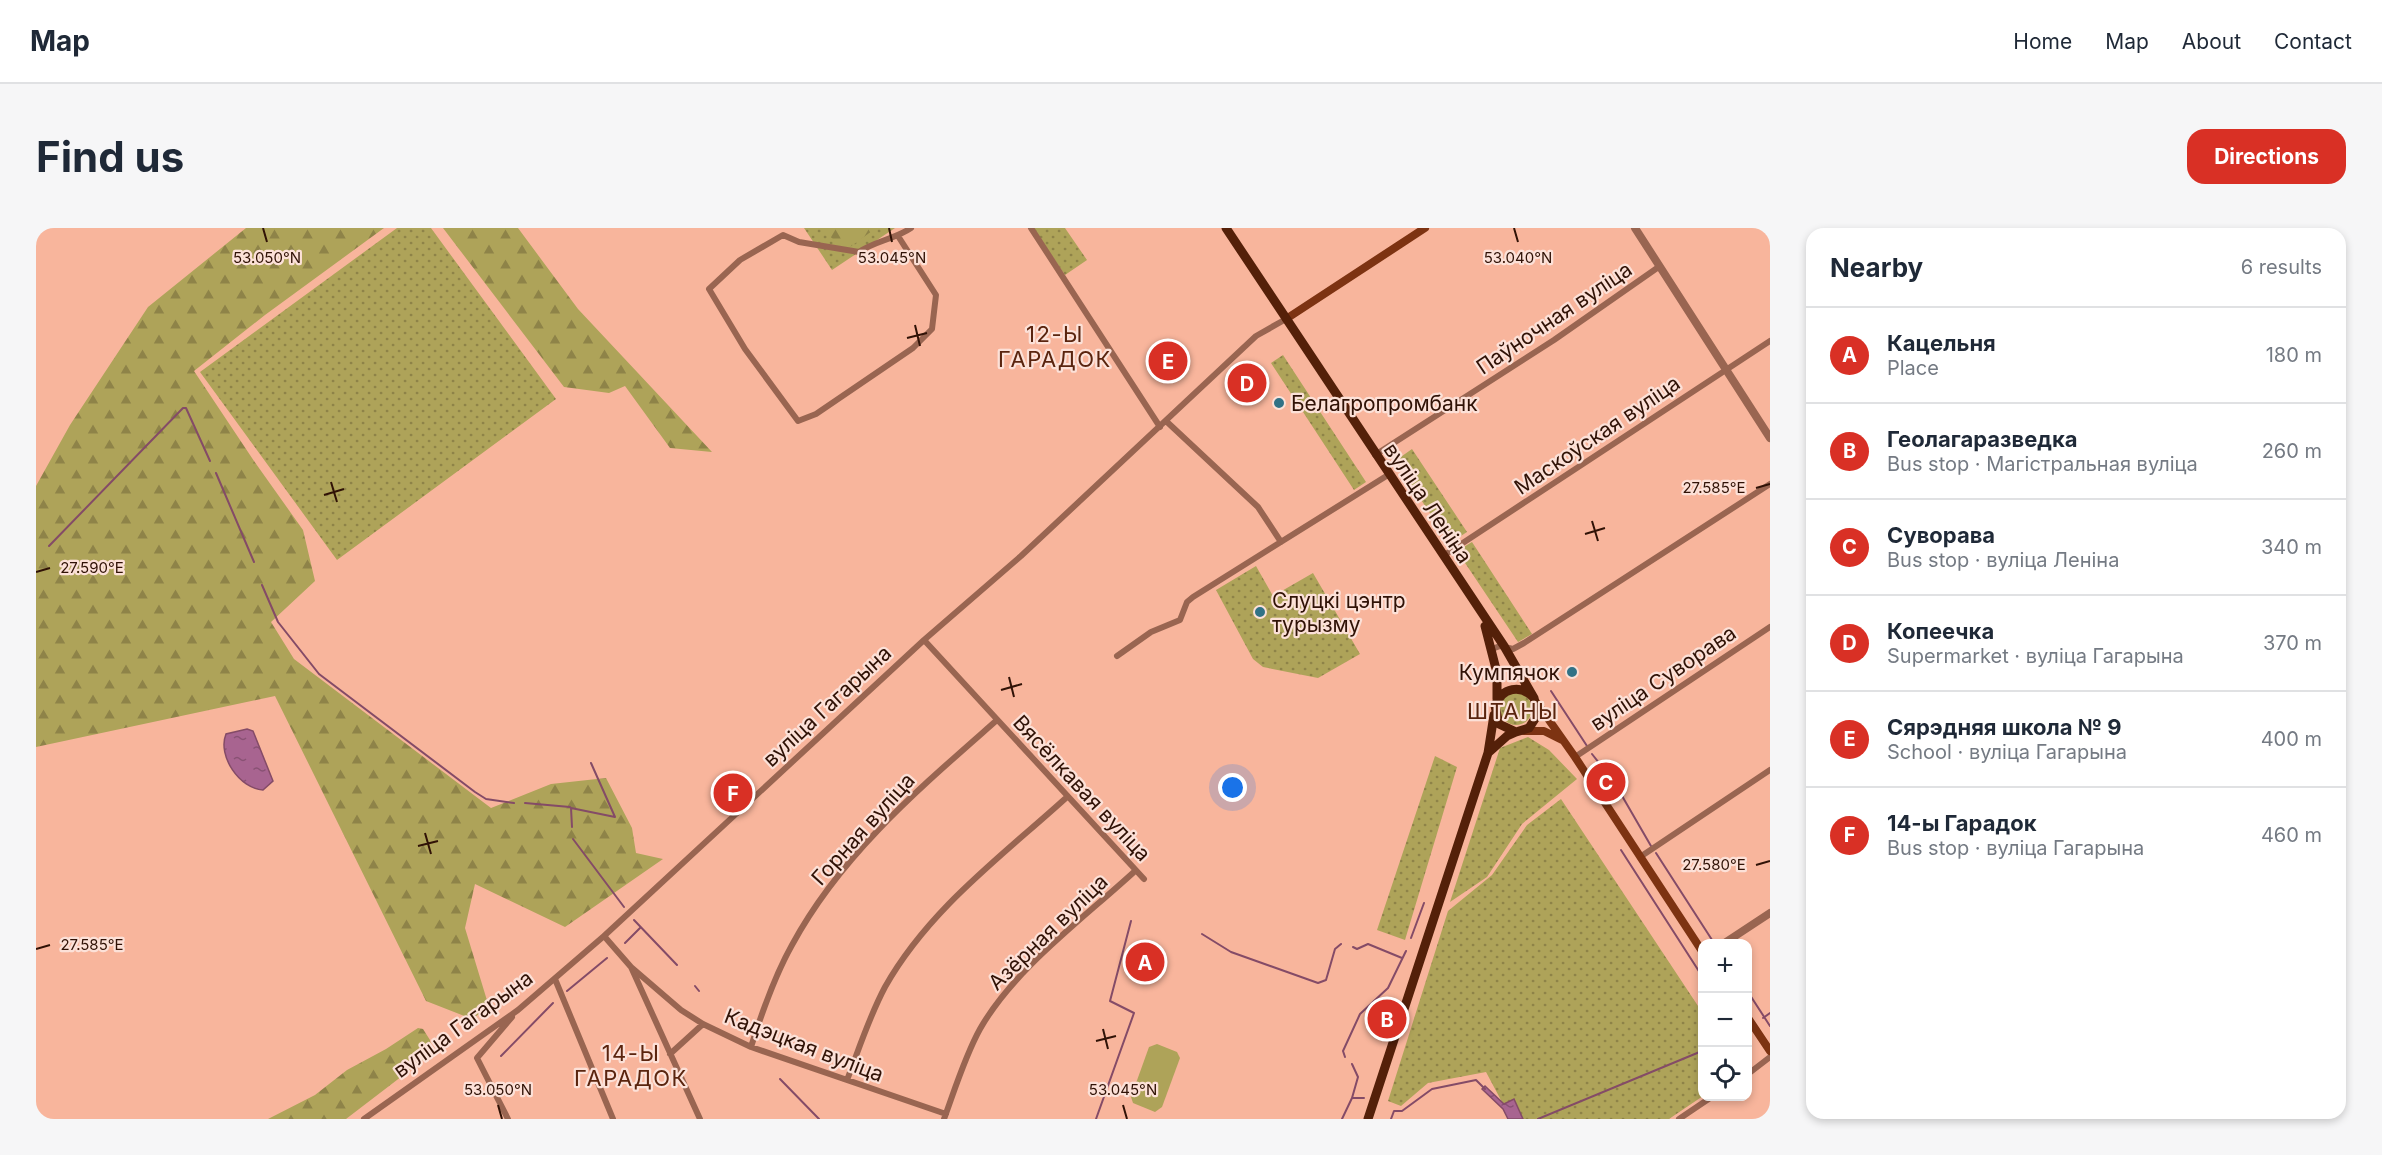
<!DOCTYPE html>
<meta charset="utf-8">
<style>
body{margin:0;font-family:Inter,sans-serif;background:#f6f6f7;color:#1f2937}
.controls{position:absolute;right:18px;bottom:18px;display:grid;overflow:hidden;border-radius:12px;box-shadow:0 3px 9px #0003}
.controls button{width:54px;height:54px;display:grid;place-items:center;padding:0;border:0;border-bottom:2px solid #e0e1e3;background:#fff;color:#1f2937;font:30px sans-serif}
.you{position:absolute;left:1197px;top:560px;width:21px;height:21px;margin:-15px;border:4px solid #fff;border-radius:50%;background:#1a73e8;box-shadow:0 0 0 9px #1a73e833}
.badge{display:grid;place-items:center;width:39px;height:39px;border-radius:50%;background:#d93025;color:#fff;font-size:20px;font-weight:700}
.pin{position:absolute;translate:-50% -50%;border:3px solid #fff;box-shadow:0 2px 6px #0006}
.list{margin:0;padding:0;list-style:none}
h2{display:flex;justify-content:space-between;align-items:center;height:78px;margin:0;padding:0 24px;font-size:26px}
h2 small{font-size:20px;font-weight:400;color:#747a83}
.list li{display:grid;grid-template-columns:39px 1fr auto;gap:18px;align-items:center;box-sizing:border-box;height:96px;padding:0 24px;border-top:2px solid #e0e1e3}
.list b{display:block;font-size:22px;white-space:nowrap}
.list p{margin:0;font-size:20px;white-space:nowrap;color:#747a83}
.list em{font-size:20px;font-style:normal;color:#747a83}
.icon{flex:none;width:33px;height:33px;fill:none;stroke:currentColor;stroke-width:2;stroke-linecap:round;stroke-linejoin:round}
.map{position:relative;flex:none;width:1734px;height:891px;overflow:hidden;border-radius:18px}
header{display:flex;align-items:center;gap:36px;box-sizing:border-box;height:84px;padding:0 30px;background:#fff;border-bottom:2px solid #e0e1e3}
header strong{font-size:28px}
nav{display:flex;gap:33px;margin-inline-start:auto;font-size:21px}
.intro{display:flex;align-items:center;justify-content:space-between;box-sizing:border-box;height:144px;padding:0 36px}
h1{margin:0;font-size:42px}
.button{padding:15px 27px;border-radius:18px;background:#d93025;color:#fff;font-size:21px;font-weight:700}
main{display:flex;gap:36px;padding:0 36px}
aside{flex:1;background:#fff;border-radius:18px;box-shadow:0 3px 9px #0003}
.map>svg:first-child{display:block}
.green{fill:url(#green-dots)}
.forest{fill:url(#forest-firs)}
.pitch{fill:#aea359}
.water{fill:url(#water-ripples);stroke:#844b67;stroke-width:1.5}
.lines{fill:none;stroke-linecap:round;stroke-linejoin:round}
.stream{stroke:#844b67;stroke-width:2}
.minor{stroke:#996551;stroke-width:6}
.tertiary{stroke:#996551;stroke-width:8}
.secondary{stroke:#7d3312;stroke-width:8}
.primary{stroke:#542009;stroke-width:9}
.ticks{fill:none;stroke:#301206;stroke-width:2}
.poi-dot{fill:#327286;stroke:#fce1d8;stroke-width:2}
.labels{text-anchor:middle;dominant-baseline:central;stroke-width:4.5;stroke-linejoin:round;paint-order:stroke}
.street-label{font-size:21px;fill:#301206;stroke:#fce1d8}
.poi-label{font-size:21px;fill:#301206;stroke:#fce1d8;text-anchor:start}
.neighbourhood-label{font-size:22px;letter-spacing:1.5px;fill:#5a240e;stroke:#fce1d8}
.ticks-label{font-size:15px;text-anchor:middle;fill:#301206;stroke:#fce1d8;stroke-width:4.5;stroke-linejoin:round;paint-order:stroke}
</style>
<header>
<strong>Map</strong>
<nav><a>Home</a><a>Map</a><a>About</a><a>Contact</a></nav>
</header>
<div class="intro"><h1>Find us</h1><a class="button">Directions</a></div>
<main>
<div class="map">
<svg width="1734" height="891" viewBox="0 0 1734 891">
<defs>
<pattern id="green-dots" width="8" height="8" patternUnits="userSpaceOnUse" patternTransform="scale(1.5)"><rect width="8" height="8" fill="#aea359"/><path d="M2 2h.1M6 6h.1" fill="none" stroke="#8e8348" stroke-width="1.8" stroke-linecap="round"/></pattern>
<pattern id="forest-firs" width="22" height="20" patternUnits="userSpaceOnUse" patternTransform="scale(1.5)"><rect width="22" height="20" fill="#aea359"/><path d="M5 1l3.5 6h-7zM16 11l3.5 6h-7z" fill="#8e8348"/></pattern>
<pattern id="water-ripples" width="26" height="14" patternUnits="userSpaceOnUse" patternTransform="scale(1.5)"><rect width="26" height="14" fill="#a86490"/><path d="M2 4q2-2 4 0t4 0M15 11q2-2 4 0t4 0" fill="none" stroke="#895174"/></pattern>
</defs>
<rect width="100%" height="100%" fill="#f8b59c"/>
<!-- green -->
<path class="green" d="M361,0H395L520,171L301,332L164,144Z
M768,0H859L796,42Z
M997,0H1029L1051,32L1029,47Z
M1247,127L1330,254L1318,262L1235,135Z
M1376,221L1431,304L1414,315L1359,233Z
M1436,314L1496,406L1482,414L1421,323Z
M1220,338L1237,368L1277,345L1324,426L1282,450L1227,439L1217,431L1180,362Z
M1464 481a16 16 0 1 1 32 0a16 16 0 1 1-32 0Z
M1492,509L1513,522L1541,551L1486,596L1451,649L1414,674L1464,520Z
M1399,528L1421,539L1369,712L1341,702Z
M1525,571L1666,784L1667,868L1633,891H1475L1450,844L1392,855L1365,878L1352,873L1412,683L1456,647L1491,597Z"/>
<!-- forest -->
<path class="forest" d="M210,0H348L229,87L158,143L218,233L267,302L279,353L235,394L258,431L455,580L515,556L570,550L596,600L600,625L627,631L529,699L439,656L429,700L453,779L436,791L390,773L239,468L0,519V258L34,197L112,79Z
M407,0H482L542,81L676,224L634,220L589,158L573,165L528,159Z
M784,0H840L810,22Z
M382,800L387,801L394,812L396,823L391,829L310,891H232L279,867L311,842L350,821Z"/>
<!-- pitch -->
<path class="pitch" d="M1121,816L1141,824L1144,830L1126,879L1119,884L1097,875L1095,869L1113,819Z"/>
<!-- water -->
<path class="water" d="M211,501L217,503L237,553L227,562C204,561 181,528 190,506Z
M1449,858L1468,876L1478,871L1487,891H1472L1467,881L1446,861Z"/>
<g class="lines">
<!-- stream -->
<path class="stream" d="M180,245L218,334
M13,318L147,180H150L174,233
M226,357L242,394L283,446L439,564L450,571L478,575
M1515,463L1551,518
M1556,526L1578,554L1615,618
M489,575L534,579
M536,599L535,580L579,589L555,535
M537,611L588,679
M1585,622L1666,748
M1620,625L1678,715
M598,692L641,737
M1166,706L1195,724L1282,755L1290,752L1299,721L1305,716
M1375,710L1388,675
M589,715L604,700
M1317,719L1321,721L1332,716L1366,730
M659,758L663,763
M531,763L571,730
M1712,764L1734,798
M1727,790L1734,785
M465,828L517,775
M1309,829L1307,823L1324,786L1352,760L1370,723
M1316,836L1322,849L1316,870
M744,851L783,891
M1060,891L1098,785L1074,773L1095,693
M1306,891L1316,870H1328
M1355,891L1358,883H1366L1396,861L1440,852L1449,861
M1502,891L1666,823"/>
<!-- minor -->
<path class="minor" d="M995,0L1124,199
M862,8L900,67L896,101L877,120L780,186L762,193L709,121L673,61L704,32L747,7L763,14L823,24C839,13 859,11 875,0
M1130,193L1222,279L1245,314
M1339,227L1518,112L1624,38
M1407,328L1734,113
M888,412L1108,651
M1456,421L1464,418L1477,421L1488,415L1734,256
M1081,428L1115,404L1144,392L1151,374L1157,369L1352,247
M1539,529L1734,399
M1604,629L1734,542
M568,708L595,739L664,891
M595,739L645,782L667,796L715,819L910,886
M519,751L577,891
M715,819C726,784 738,749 756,717C805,626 885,559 961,492
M634,826L667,796
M1712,846L1734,829
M811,852C823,821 833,789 849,759C893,681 966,628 1031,569
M328,891L482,782L568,708L888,412L985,328L1220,108L1250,91
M472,891L441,830L476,789
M908,891C919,861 929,828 944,801C978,741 1048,690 1099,643
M1643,891L1677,868"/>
<!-- tertiary -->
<path class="tertiary" d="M1599,0L1734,210
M1687,716L1734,685"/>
<!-- secondary -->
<path class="secondary" d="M1250,91L1389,0
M1501,475L1539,529L1666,723
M1488,503H1508L1526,512
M1712,790L1734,823"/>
<!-- primary -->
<path class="primary" d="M1190,0L1468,418L1498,470L1502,486L1493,500L1480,504L1463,496L1459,478C1466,459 1485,456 1498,470
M1449,398L1461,445V471
M1452,525L1471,508L1480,504
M1332,891L1452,525L1458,487"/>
</g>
<!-- ticks -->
<path class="ticks" d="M227,0L231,14M853,0L856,14M1478,0L1482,14M879,97L884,118M871,110L891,105M295,254L301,274M1720,260L1734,256M288,267L308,261M1556,293L1562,313M1549,306L1569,300M0,344L14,340M973,449L978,469M965,462L986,456M389,605L395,626M382,618L402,613M1720,637L1734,633M0,721L14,717M1067,801L1072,821M1060,813L1080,808M462,877L466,891M1087,877L1091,891"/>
<!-- markers -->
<g class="poi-dot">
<circle cx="1243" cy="175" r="6"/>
<circle cx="1224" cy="384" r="6"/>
<circle cx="1536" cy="444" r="6"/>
</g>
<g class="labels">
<!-- street labels -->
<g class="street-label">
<text transform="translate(1518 90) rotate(-34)">Паўночная вуліца</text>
<text transform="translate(1561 207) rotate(-34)">Маскоўская вуліца</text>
<text transform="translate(1392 275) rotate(56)">вуліца Леніна</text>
<text transform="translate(1627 450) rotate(-34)">вуліца Суворава</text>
<text transform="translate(791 478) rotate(-43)">вуліца Гагарына</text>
<text transform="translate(1046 560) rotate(47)">Вясёлкавая вуліца</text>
<text transform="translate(827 601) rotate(-48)">Горная вуліца</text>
<text transform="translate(1012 704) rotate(-44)">Азёрная вуліца</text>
<text transform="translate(427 796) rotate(-36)">вуліца Гагарына</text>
<text transform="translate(768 817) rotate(21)">Кадэцкая вуліца</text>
</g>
<!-- poi labels -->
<g class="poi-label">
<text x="1255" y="175">Белагропромбанк</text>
<text x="1236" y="372">Слуцкі цэнтр<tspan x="1236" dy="24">турызму</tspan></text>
<text x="1524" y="444" text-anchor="end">Кумпячок</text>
</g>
<!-- neighbourhood labels -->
<g class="neighbourhood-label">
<text x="1019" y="106">12-Ы<tspan x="1019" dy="25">ГАРАДОК</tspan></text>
<text x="1477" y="483">ШТАНЫ</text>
<text x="595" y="825">14-Ы<tspan x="595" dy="25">ГАРАДОК</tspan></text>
</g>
</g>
<g class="ticks-label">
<text x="231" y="35">53.050°N</text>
<text x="856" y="35">53.045°N</text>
<text x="1482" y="35">53.040°N</text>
<text x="1678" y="265">27.585°E</text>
<text x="56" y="345">27.590°E</text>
<text x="1678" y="642">27.580°E</text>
<text x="56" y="722">27.585°E</text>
<text x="462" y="867">53.050°N</text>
<text x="1087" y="867">53.045°N</text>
</g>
</svg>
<div class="controls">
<button>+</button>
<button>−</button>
<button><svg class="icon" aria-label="locate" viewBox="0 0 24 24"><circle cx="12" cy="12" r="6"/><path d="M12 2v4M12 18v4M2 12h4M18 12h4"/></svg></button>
</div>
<div class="you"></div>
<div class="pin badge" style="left:1109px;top:734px">A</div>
<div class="pin badge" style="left:1351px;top:791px">B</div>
<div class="pin badge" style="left:1570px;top:554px">C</div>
<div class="pin badge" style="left:1211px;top:155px">D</div>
<div class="pin badge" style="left:1132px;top:133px">E</div>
<div class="pin badge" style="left:697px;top:565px">F</div>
</div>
<aside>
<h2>Nearby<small>6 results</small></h2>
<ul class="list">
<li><span class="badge">A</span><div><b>Кацельня</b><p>Place</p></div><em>180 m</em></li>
<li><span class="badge">B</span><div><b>Геолагаразведка</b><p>Bus stop · Магістральная вуліца</p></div><em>260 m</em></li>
<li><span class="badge">C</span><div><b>Суворава</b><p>Bus stop · вуліца Леніна</p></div><em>340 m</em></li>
<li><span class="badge">D</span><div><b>Копеечка</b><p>Supermarket · вуліца Гагарына</p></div><em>370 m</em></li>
<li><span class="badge">E</span><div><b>Сярэдняя школа № 9</b><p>School · вуліца Гагарына</p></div><em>400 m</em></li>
<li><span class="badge">F</span><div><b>14-ы Гарадок</b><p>Bus stop · вуліца Гагарына</p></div><em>460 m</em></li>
</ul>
</aside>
</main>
